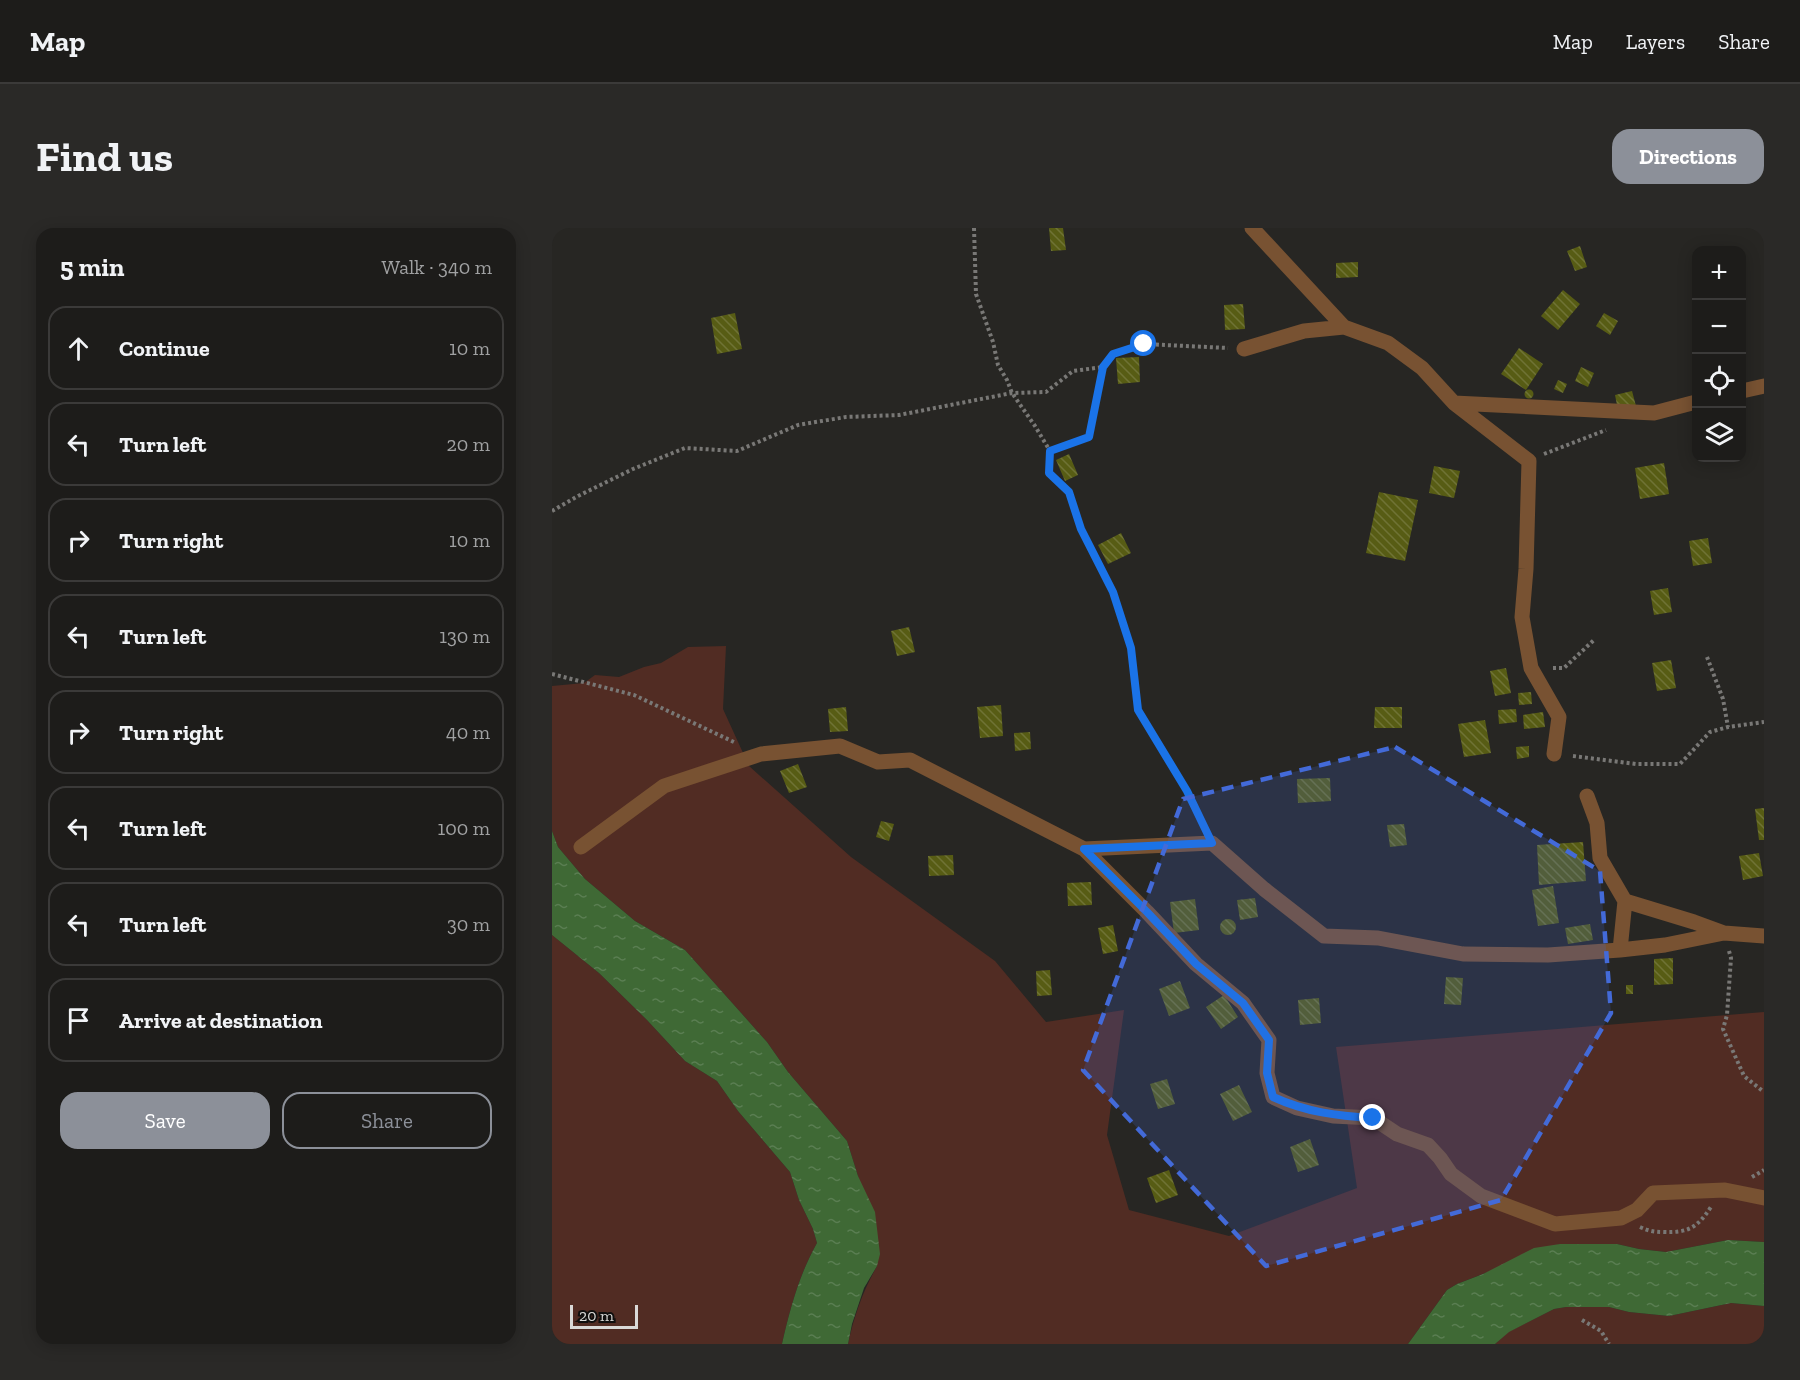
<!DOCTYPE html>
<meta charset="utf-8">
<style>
body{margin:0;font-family:"Zilla Slab",serif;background:#2a2927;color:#f1f3f6}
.controls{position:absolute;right:18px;top:18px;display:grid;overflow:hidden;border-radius:12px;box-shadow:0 3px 15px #0003}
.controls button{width:54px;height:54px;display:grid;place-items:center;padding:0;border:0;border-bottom:2px solid #3b3a39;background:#1d1c1a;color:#f1f3f6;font:30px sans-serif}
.scale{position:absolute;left:18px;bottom:15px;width:68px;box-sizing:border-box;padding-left:6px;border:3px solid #dad9d7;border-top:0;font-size:16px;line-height:21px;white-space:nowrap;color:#dad9d7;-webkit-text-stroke:4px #100f0e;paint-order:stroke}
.stop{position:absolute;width:18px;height:18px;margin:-14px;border:4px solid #1a73e8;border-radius:50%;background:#fff}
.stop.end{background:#1a73e8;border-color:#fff;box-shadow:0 2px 6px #0008}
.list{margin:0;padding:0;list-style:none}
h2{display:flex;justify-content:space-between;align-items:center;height:78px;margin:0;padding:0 24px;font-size:26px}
h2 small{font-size:20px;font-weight:400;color:#a0a1a2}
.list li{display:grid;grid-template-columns:39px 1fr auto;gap:18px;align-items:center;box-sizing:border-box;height:84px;margin:0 12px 12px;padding:0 12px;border:2px solid #3b3a39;border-radius:18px}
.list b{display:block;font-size:22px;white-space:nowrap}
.list em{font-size:20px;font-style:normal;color:#a0a1a2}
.actions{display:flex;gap:12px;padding:18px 24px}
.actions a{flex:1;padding:14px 0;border:2px solid #8c9099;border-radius:18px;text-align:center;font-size:21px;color:#8c9099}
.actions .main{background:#8c9099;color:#fff}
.icon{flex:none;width:33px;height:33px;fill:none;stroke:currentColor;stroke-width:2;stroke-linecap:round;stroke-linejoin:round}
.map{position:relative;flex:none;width:1212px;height:1116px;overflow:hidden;border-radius:18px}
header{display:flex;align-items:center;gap:36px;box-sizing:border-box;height:84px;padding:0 30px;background:#1d1c1a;border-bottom:2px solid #3b3a39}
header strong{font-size:28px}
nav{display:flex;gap:33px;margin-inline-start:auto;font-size:21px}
.intro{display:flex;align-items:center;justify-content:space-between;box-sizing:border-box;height:144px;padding:0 36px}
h1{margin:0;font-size:42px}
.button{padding:15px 27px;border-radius:18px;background:#8c9099;color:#fff;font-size:21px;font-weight:700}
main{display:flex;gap:36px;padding:0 36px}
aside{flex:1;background:#1d1c1a;border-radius:18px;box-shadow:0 3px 15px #0003}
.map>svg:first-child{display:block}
.grass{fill:#512c23}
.water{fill:url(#water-ripples)}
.building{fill:url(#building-back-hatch)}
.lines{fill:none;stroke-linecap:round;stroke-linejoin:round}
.path{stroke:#797876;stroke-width:4;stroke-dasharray:3 3;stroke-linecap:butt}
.minor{stroke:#785232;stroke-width:15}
.route{stroke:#1a73e8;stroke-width:8}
.marked{fill:#436ad8;fill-opacity:0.2;stroke:#436ad8;stroke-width:4.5;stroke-dasharray:12 8;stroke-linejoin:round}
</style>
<header>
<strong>Map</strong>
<nav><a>Map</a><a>Layers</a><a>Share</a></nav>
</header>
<div class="intro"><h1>Find us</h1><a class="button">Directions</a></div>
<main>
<aside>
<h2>5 min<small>Walk · 340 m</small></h2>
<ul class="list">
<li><svg class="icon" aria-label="ahead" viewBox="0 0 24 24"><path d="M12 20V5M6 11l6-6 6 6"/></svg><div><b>Continue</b></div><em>10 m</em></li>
<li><svg class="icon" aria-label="left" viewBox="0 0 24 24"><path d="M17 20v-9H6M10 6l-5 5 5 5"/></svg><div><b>Turn left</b></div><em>20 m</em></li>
<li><svg class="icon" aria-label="right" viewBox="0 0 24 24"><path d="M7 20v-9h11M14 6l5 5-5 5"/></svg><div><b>Turn right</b></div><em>10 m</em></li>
<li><svg class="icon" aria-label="left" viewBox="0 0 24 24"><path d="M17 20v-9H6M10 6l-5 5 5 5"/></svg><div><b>Turn left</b></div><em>130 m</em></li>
<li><svg class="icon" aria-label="right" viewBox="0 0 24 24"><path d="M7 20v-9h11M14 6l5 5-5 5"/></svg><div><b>Turn right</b></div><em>40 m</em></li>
<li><svg class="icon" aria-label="left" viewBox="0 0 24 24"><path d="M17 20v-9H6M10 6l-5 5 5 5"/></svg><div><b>Turn left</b></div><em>100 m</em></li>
<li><svg class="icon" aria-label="left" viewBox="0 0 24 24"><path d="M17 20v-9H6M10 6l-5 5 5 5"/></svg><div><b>Turn left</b></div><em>30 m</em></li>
<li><svg class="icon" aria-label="arrive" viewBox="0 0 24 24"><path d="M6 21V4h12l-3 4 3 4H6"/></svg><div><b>Arrive at destination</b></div></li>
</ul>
<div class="actions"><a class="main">Save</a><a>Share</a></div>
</aside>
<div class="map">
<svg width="1212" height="1116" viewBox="0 0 1212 1116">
<defs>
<pattern id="water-ripples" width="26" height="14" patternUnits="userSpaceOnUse" patternTransform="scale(1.5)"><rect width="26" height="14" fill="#3f6935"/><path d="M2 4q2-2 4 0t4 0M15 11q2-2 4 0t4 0" fill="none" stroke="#5a7e52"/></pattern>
<pattern id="building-back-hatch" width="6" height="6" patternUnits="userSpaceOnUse" patternTransform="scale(1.5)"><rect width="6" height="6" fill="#575c14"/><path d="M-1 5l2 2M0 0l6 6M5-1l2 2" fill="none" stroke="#6f7335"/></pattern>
</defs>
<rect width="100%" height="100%" fill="#272623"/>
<!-- grass -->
<path class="grass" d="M174,418L171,481L197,538L299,629L443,733L494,794L572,782L555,907L577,982L677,1008L805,960L784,819L1212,784V1014L1176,1012L1114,1024L1087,1021L1065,1016H1008L905,1056L895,1062L856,1116H296C302,1088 311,1063 325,1038L306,948L295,913L236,844L215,814L133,722L83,693L33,651L6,619L0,603V458L32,455L43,447L67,449L92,439L109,435L136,419Z
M0,707L47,745L95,792L133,833L165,853L186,883L238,944L247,972L261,1001L265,1015C247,1047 238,1081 230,1116H0Z
M1179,1075L1212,1078V1116H943L956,1104L1002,1081L1014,1079H1057L1077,1084L1117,1088Z"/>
<!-- water -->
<path class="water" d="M0,603L6,619L33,651L83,693L133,722L215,814L236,844L295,913L306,948L323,984L328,1026L325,1038L312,1060L300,1096L296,1116H230C238,1081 247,1047 265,1015L261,1001L247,972L238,944L186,883L165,853L133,833L95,792L47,745L0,707Z
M1176,1012L1212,1014V1078L1179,1075L1117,1088L1077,1084L1057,1079H1014L1002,1081L957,1104L943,1116H856L895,1062L905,1056L931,1046L982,1020L1008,1016H1065L1087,1021L1114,1024Z"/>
<!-- building -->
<path class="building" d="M497,0H511L514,22L499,23Z
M1028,18L1035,39L1023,43L1015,23Z
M806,34V49L784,50V35Z
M1011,62L1028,76L1006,102L989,88Z
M691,76L693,101L673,102L672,77Z
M183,85L190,121L165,126L159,90Z
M1052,85L1066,93L1058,107L1044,98Z
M967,120L991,136L974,162L949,146Z
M587,129L588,154L566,156L564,130Z
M1029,139L1042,145L1036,159L1023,153Z
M1006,152L1015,156L1011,165L1002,161Z
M972.5 166a4.5 4.5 0 1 1 9 0a4.5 4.5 0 1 1-9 0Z
M1080,163L1084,178L1066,182L1063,167Z
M517,226L526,247L513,253L504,232Z
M1112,235L1117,266L1088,271L1083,240Z
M882,238L908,243L902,270L877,265Z
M827,264L866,272L853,333L814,325Z
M569,305L579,325L556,336L546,317Z
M1156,310L1160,335L1141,338L1137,313Z
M1116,360L1120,384L1102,387L1098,363Z
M357,399L363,424L345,428L339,403Z
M1119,432L1124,460L1105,463L1100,435Z
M954,440L959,465L943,468L938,443Z
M979,464L980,476L967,477L966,465Z
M449,477L451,508L428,510L425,479Z
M294,479L296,503L278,504L276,481Z
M823,479H850V500H822Z
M964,481L965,494L947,496L946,482Z
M991,484L993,499L972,501L971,487Z
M933,492L939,525L912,529L906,496Z
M478,504L479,521L463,523L462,505Z
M977,518V529L965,531L964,519Z
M246,536L255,559L237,565L228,543Z
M778,550L779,573L746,575L745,551Z
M1212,580V612H1207L1203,581Z
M329,593L342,596L337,613L324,609Z
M852,596L855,617L838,619L835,597Z
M1031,614L1034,653L987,657L985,617Z
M1207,625L1211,648L1191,652L1187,628Z
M401,627L402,647L377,648L376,628Z
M539,654L540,677L516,678L515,655Z
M1001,658L1007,695L986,698L980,662Z
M703,670L706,689L688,692L685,672Z
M643,671L647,702L622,705L618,674Z
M668 699a8 8 0 1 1 16 0a8 8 0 1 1-16 0Z
M1038,696L1041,712L1016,716L1013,700Z
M561,697L566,723L551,726L546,700Z
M1121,730V756L1102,757V731Z
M498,742L500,767L485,768L484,743Z
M894,749L911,750L909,777L892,776Z
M628,753L638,780L617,788L607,761Z
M1074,757H1081V766H1074Z
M672,767L686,789L669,801L654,779Z
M767,770L769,795L748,797L746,772Z
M615,851L623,876L606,881L598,856Z
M687,857L700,884L681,893L668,866Z
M758,911L767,937L746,944L738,919Z
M617,942L626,967L604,975L595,950Z"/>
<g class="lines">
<!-- path -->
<path class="path" d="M422,0L424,66L441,114L446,137L455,152L460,165L483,198L498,223L497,245L517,264L529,301L561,364L579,420L586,482L635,563L652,599
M498,223L537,209L551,139
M992,226L1054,202
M0,283L26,268L81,241L133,220L185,223L246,197L294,189L347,187L460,165L494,164L521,143L551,139L561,126L592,116L676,120
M1155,429L1171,471L1176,499
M1001,440H1012L1043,411
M0,446L82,467L184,515
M1021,528L1084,536H1128L1158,504L1176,499L1212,494
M1177,723L1179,730L1175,787L1171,801L1192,848L1212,864
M1200,949L1212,942
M1088,999C1097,1003 1102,1004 1111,1004C1136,1005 1145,1000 1159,979
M1030,1092L1049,1103L1057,1116"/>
<!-- minor -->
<path class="minor" d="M700,0L792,99
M692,121L752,103L792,99L836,115L870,140L902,175L1102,185L1144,174
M1190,163L1212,158
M902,175L977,233L974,341L970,389L979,440L1007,489L1002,526
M1035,568L1045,595L1048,630L1073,673L1142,694L1172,705
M29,619L112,558L209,526L288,518L326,534L358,532L532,621L660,615L712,661L772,708L826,710L911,726L996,727L1068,722L1113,717L1172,705L1212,708
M532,621L595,684L644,736L691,775L717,812L715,845L721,869L745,880L781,888L821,890L845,906L876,917L888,930L899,946L929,968L1003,996L1069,990L1085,982L1101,965L1173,962L1212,970
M1068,722L1073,673"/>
</g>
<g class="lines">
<!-- route -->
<path class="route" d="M592,116L561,126L551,139L537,209L498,223L497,245L517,264L529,301L561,364L579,420L586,482L635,563L660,615L532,621L595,684L644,736L691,775L717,812L715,845L721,869C754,884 785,888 821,890"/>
</g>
<!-- marked area -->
<path class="marked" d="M843,519L1048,643L1059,785L949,972L714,1038L531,842L631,571Z"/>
</svg>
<div class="controls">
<button>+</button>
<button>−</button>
<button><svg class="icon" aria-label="locate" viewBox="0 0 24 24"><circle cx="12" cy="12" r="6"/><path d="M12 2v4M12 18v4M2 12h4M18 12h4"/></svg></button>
<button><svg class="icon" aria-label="layers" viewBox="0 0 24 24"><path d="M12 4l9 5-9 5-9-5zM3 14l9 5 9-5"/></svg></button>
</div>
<div class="scale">20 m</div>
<div class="stop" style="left:592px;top:116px"></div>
<div class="stop end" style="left:821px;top:890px"></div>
</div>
</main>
